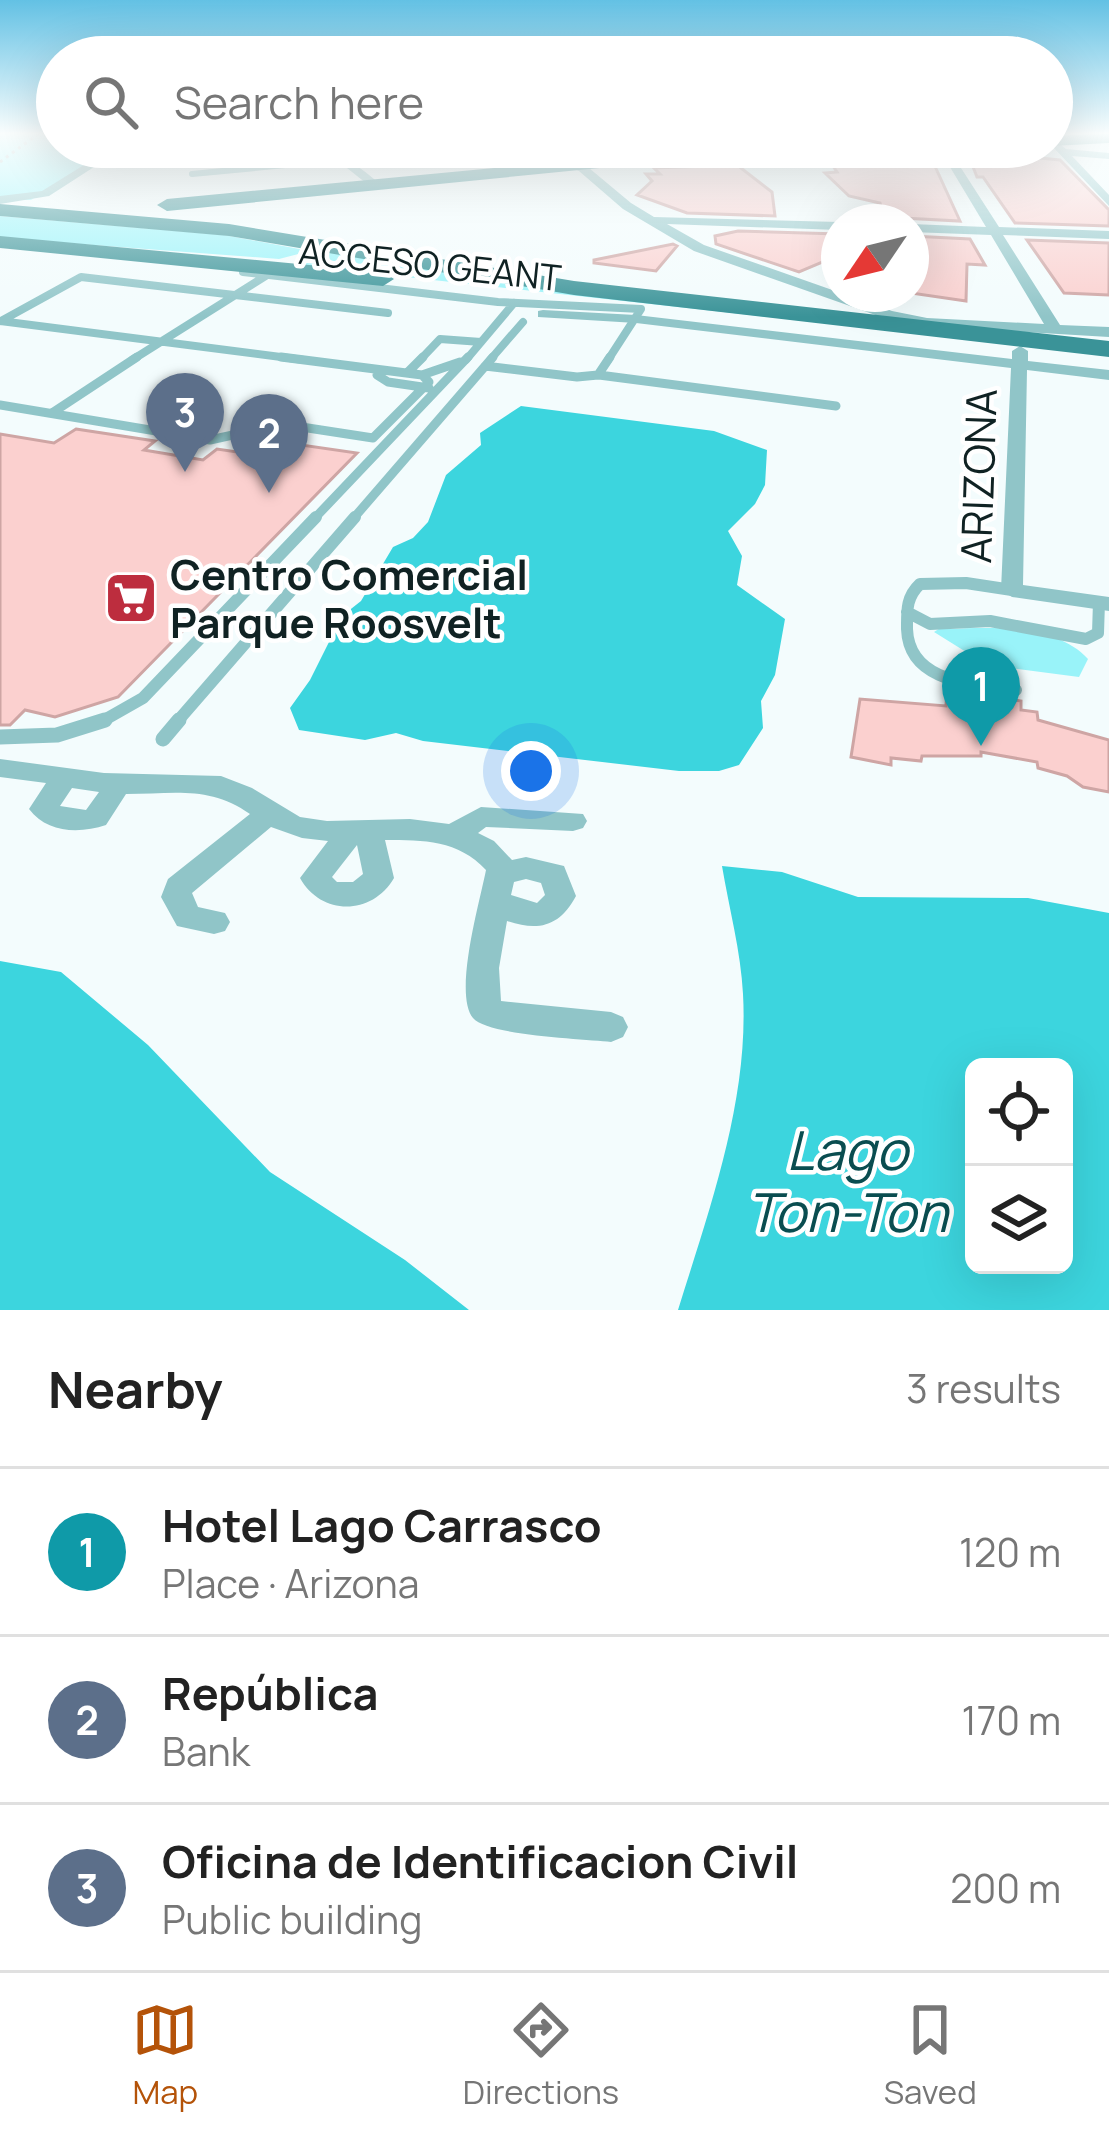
<!DOCTYPE html>
<meta charset="utf-8">
<style>
body{margin:0;font-family:Manrope,sans-serif;background:#f6f6f6;color:#222}
.controls{position:absolute;right:36px;bottom:36px;display:grid;overflow:hidden;border-radius:18px;box-shadow:0 12px 48px #0002}
.controls button{width:108px;height:108px;display:grid;place-items:center;padding:0;border:0;border-bottom:3px solid #e0e0e0;background:#fff;color:#222;font:60px sans-serif}
.compass{position:absolute;left:821px;top:204px;width:108px;height:108px;border-radius:50%;background:#fff;box-shadow:0 12px 48px #0002;rotate:235deg}
.you{position:absolute;left:531px;top:771px;width:42px;height:42px;margin:-30px;border:9px solid #fff;border-radius:50%;background:#1a73e8;box-shadow:0 0 0 18px #1a73e833}
.badge{display:grid;place-items:center;width:78px;height:78px;border-radius:50%;background:#b45309;color:#fff;font-size:39px;font-weight:700}
.pin{position:absolute;translate:-50% -99px;filter:drop-shadow(0 3px 6px #0008)}
.pin::after{content:'';position:absolute;top:63px;width:42px;height:36px;background:inherit;clip-path:polygon(0 0,100% 0,50% 100%)}
.list{margin:0;padding:0;list-style:none}
h2{display:flex;justify-content:space-between;align-items:center;height:156px;margin:0;padding:0 48px;font-size:51px}
h2 small{font-size:39px;font-weight:400;color:#767676}
.list li{display:grid;grid-template-columns:78px 1fr auto;gap:36px;align-items:center;box-sizing:border-box;height:168px;padding:0 48px;border-top:3px solid #e0e0e0}
.list b{display:block;font-size:45px;white-space:nowrap}
.list p{margin:0;font-size:39px;white-space:nowrap;color:#767676}
.list em{font-size:39px;font-style:normal;color:#767676}
.icon{flex:none;width:66px;height:66px;fill:none;stroke:currentColor;stroke-width:2;stroke-linecap:round;stroke-linejoin:round}
.map{position:relative;flex:none;width:1109px;height:1310px;overflow:hidden}
.search{position:absolute;background:#fff;box-shadow:0 12px 48px #0002;left:36px;right:36px;top:36px;height:132px;display:flex;align-items:center;gap:30px;box-sizing:border-box;padding:0 42px;border-radius:66px;color:#767676;font-size:45px}
.sheet{height:660px;background:#fff}
nav{display:flex;justify-content:space-around;align-items:center;box-sizing:border-box;height:168px;border-top:3px solid #e0e0e0;background:#fff;font-size:33px;color:#767676}
nav a{display:grid;justify-items:center;gap:6px}
nav .on{color:#b45309}
.map>svg:first-child{display:block}
.green{fill:#99f3f9}
.water{fill:#3cd5de;fill-rule:evenodd}
.building{fill:#fbd0cf;stroke:#cea5a4;stroke-width:3}
.lines{fill:none;stroke-linecap:round;stroke-linejoin:round}
.path{stroke:#abb7b8;stroke-width:3;stroke-dasharray:3 4.5;stroke-linecap:butt}
.service-far4{stroke:#90c5c8;stroke-width:6}
.service-far3{stroke:#90c5c8;stroke-width:8}
.service-far2{stroke:#90c5c8;stroke-width:9}
.service-far1{stroke:#90c5c8;stroke-width:12}
.service{stroke:#90c5c8;stroke-width:15}
.minor{fill:#90c5c8;fill-rule:evenodd}
.primary{fill:#3a9398;fill-rule:evenodd}
.labels{text-anchor:middle;dominant-baseline:central;stroke-width:9;stroke-linejoin:round;paint-order:stroke}
.far-street-label{font-size:36px;fill:#102223;stroke:#fff}
.street-label{font-size:42px;fill:#102223;stroke:#fff}
.poi-label{font-size:42px;font-weight:bold;fill:#102223;stroke:#fff;text-anchor:start}
.near-water-label{font-size:54px;font-style:italic;fill:#0a4d50;stroke:#fff}
</style>
<div class="map">
<svg width="1109" height="1310" viewBox="0 0 1109 1310">
<rect width="100%" height="100%" fill="#f3fcfd"/>
<!-- green -->
<path class="green" d="M0,134H57V147H120L31,200L0,199Z
M0,216L224,235L310,251L279,259L0,238Z
M325,251L914,333L297,265Z
M945,625L949,629C992,627 1056,624 1088,659L1079,677L987,665L934,632Z"/>
<!-- water -->
<path class="water" d="M521,406L714,431L767,450L765,485L755,504L728,531L742,556L737,585L785,619L775,675L761,701L763,728L739,765L719,771H679L423,741L396,733L365,740L299,730L290,708L310,680L342,616L361,601L393,547L413,538L428,522L446,475L481,445L480,433Z
M722,866L782,872L858,897L1028,898L1109,913V1310H678C709,1210 749,1101 743,994C741,952 729,908 722,866ZM1064,1067V1265H974V1067Z
M0,961L61,972L148,1045L270,1172L405,1260L469,1310H0Z"/>
<!-- building -->
<path class="building" d="M999,154L1060,160L1109,210V226L1015,223L983,177H977L970,159Z
M874,162H933L960,221L884,217L880,203L849,196L825,173L837,172L833,166L877,165Z
M737,165L772,192L775,216L687,213L637,195L652,181L646,174H660L654,168Z
M738,231L839,234V255L799,272L716,244L715,236Z
M911,236L970,239L985,265L967,264L966,301L911,293Z
M1027,240L1109,243V295L1064,293Z
M673,244L677,246L656,271L594,263V260Z
M76,429L155,441L144,450L203,460L217,449L258,455L274,441L357,453L118,697L55,717L25,710L10,725H0V434L54,443Z
M947,689L1021,701V710L1037,712L1038,720L1109,740V792L1083,787L1067,776L1038,768L1037,762L981,752V756H922L921,761L891,758V765L851,757L860,699L946,706Z"/>
<g class="lines">
<!-- path -->
<path class="path" d="M0,162L38,134"/>
<!-- service-far4 -->
<path class="service-far4" d="M192,174L338,160"/>
<!-- service-far3 -->
<path class="service-far3" d="M243,272L498,302L641,309L608,360
M0,321L304,360
M1,321L81,277L388,313
M132,360L267,275
M420,360L440,339L481,342
M466,360L514,303
M490,360L523,322"/>
<!-- service-far2 -->
<path class="service-far2" d="M281,357L422,375L460,362
M485,366L577,377L598,375L610,357
M407,373L423,357
M377,375L388,382L429,388
M599,375L836,406
M0,405L210,440L282,424L373,438L429,382L422,375
M52,413L137,357
M313,520L468,357
M352,520L493,357"/>
<!-- service-far1 -->
<path class="service-far1" d="M1012,590L966,583L920,584C906,597 907,611 907,629C909,684 975,684 1016,690
M907,612L930,624L990,621L1086,639L1098,633L1099,602
M99,723L143,698L316,517
M176,723L355,517"/>
<!-- service -->
<path class="service" d="M0,737L57,735L105,720
M163,739L179,720"/>
<!-- minor -->
<path class="minor" d="M1052,138L1066,149L1109,153V159L1072,156L1109,195V206L1052,146Z
M113,147H125L49,196L0,204V196L42,191Z
M303,147C332,147 360,166 381,185L371,187L347,168Z
M428,147H449L413,156L408,153Z
M523,147H537L581,164L593,147H603L589,168L631,203L654,217L839,222V230L667,224L704,245L892,311L927,318L1044,324L991,235L911,232V224L986,227L938,147H1010L952,154L999,227L1109,231V239L1003,235L1060,325L1109,327V337L927,326L884,318L694,251L623,209L579,171Z
M543,310L636,315L1012,359V351L1020,346L1028,351V361L1109,370V380L1027,370L1023,585L1109,597V611L1012,597L1001,590L1011,368L636,323L538,317V311Z
M0,759L104,773L221,776L252,788L300,817L327,821L410,819L449,824L481,807L583,814L587,821L583,828L573,831L486,827L478,833L494,841L512,860L526,857L564,866L576,896C560,926 539,932 507,921L499,968L501,1001L611,1012L623,1017L628,1027L623,1037L611,1042C585,1039 488,1036 473,1018C453,994 480,901 486,870C458,840 424,840 385,840L394,878C372,916 321,916 300,878L328,841L302,838L271,827L192,893L198,907L225,913L230,922L225,931L214,934L177,926L161,897L168,879L250,814C210,785 172,794 126,794L106,825C79,834 47,833 29,809L46,783L0,777ZM72,788L99,792L86,810L60,806ZM357,845L363,874L353,882H337L332,877ZM526,879L541,883L545,895L537,903L511,895L514,882Z"/>
<!-- primary -->
<path class="primary" d="M1109,134V143L1052,146V136Z
M764,147H948L940,152L630,165L167,211L157,205L167,199L630,155Z
M0,204L229,224L574,281L1109,341V357L574,295L229,236L0,216Z
M0,236L383,272L394,279L383,286L0,248Z"/>
</g>
<!-- sky -->
<linearGradient id="sky" x2="0" y2="1"><stop stop-color="#63c1e4"/><stop offset="0.42" stop-color="#fafefe"/><stop offset="1" stop-color="#fafefe" stop-opacity="0"/></linearGradient>
<rect width="1109" height="317" fill="url(#sky)"/>
<!-- icons -->
<defs>
<g id="supermarket-square" transform="scale(2.7)"><rect x="-9" y="-9" width="18" height="18" rx="4" fill="#bd2d3e" stroke="#fff"/><path d="M-6-5.5h2.5l.6 2H6L4.5 2H-2.5L-4.4-4H-6ZM-1.5 3.2a1.3 1.3 0 1 0 .1 0ZM3 3.2a1.3 1.3 0 1 0 .1 0Z" fill="#fff"/></g>
</defs>
<g fill-rule="evenodd">
<use href="#supermarket-square" x="131" y="598"/>
</g>
<g class="labels">
<!-- far-street labels -->
<g class="far-street-label">
<text transform="translate(430 264) rotate(6)">ACCESO GEANT</text>
</g>
<!-- street labels -->
<g class="street-label">
<text transform="translate(978 476) rotate(-88)">ARIZONA</text>
</g>
<!-- poi labels -->
<g class="poi-label">
<text x="170" y="574">Centro Comercial<tspan x="170" dy="48">Parque Roosvelt</tspan></text>
</g>
<!-- near-water labels -->
<g class="near-water-label">
<text x="847" y="1149">Lago<tspan x="847" dy="62">Ton-Ton</tspan></text>
</g>
</g>
</svg>
<div class="controls">
<button><svg class="icon" aria-label="locate" viewBox="0 0 24 24"><circle cx="12" cy="12" r="6"/><path d="M12 2v4M12 18v4M2 12h4M18 12h4"/></svg></button>
<button><svg class="icon" aria-label="layers" viewBox="0 0 24 24"><path d="M12 4l9 5-9 5-9-5zM3 14l9 5 9-5"/></svg></button>
</div>
<svg class="compass" viewBox="-18 -18 36 36"><path d="M0-13l5 13h-10z" fill="#e53935"/><path d="M0 13l5-13h-10z" fill="#767676"/></svg>
<div class="you"></div>
<div class="pin badge" style="left:981px;top:746px;background:#0f9aa8">1</div>
<div class="pin badge" style="left:269px;top:493px;background:#5c6f8a">2</div>
<div class="pin badge" style="left:185px;top:472px;background:#5c6f8a">3</div>
<div class="search"><svg class="icon" aria-label="search" viewBox="0 0 24 24"><circle cx="10" cy="10" r="6"/><path d="M15 15l6 6"/></svg>Search here</div>
</div>
<section class="sheet">
<h2>Nearby<small>3 results</small></h2>
<ul class="list">
<li><span class="badge" style="background:#0f9aa8">1</span><div><b>Hotel Lago Carrasco</b><p>Place · Arizona</p></div><em>120 m</em></li>
<li><span class="badge" style="background:#5c6f8a">2</span><div><b>República</b><p>Bank</p></div><em>170 m</em></li>
<li><span class="badge" style="background:#5c6f8a">3</span><div><b>Oficina de Identificacion Civil</b><p>Public building</p></div><em>200 m</em></li>
</ul>
</section>
<nav>
<a class="on"><svg class="icon" aria-label="map" viewBox="0 0 24 24"><path d="M3 6l6-2 6 2 6-2v14l-6 2-6-2-6 2zM9 4v14M15 6v14"/></svg>Map</a>
<a><svg class="icon" aria-label="directions" viewBox="0 0 24 24"><path d="M12 3l9 9-9 9-9-9zM9 14v-3h6M13 9l2 2-2 2"/></svg>Directions</a>
<a><svg class="icon" aria-label="saved" viewBox="0 0 24 24"><path d="M7 4h10v16l-5-4-5 4z"/></svg>Saved</a>
</nav>
